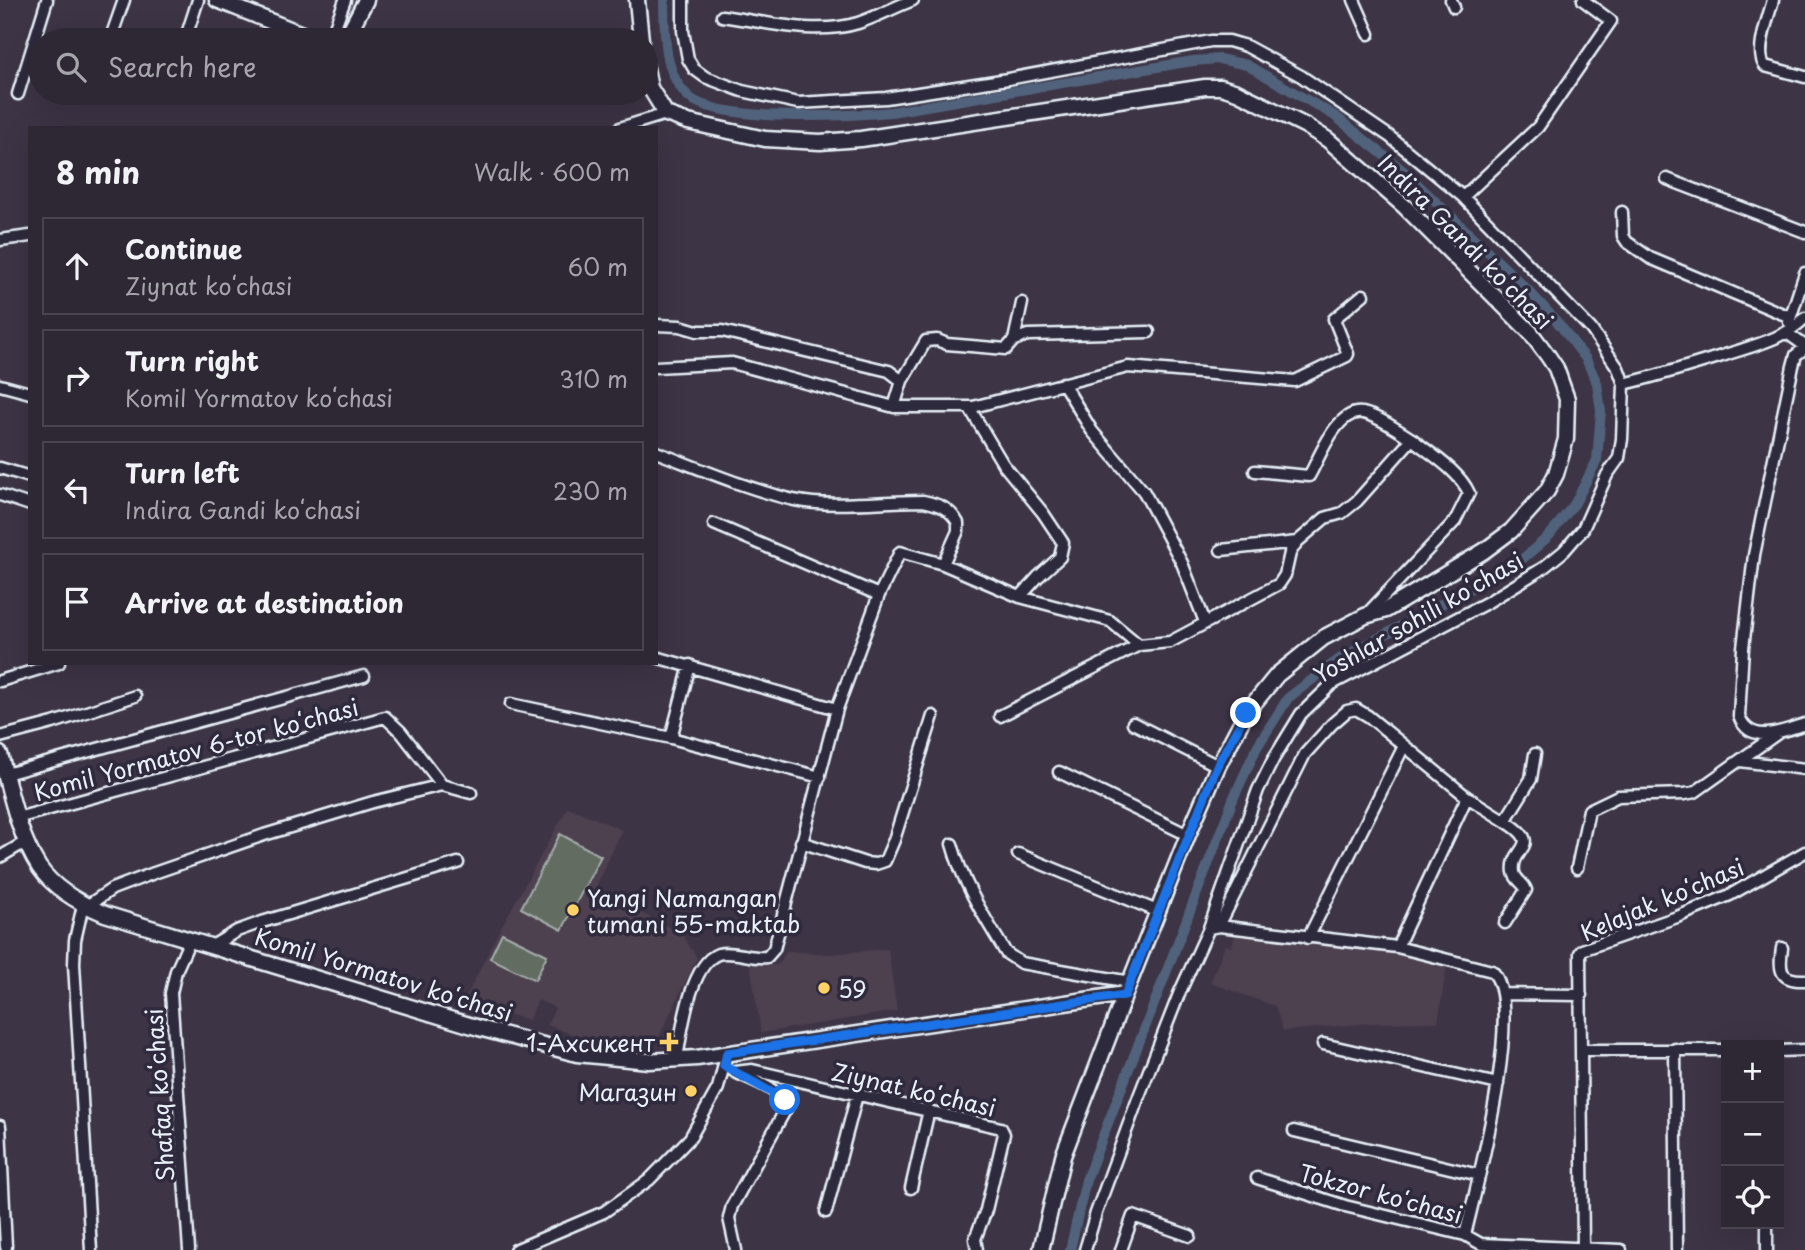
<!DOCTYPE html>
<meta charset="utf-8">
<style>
body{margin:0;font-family:"Playpen Sans",sans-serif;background:#362f3c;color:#f1f3f6}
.controls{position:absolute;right:21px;bottom:21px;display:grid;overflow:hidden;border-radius:0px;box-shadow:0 7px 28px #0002}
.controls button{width:63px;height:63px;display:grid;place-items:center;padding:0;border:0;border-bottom:2px solid #49444f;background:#2e2734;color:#f1f3f6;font:35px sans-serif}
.stop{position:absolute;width:21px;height:21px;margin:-16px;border:5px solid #1a73e8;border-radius:50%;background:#fff}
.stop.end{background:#1a73e8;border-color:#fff;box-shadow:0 2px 7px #0008}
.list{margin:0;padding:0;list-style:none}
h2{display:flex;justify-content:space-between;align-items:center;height:91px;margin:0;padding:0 28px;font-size:30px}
h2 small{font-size:23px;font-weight:400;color:#a7a5ac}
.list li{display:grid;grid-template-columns:46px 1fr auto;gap:21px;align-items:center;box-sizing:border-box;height:98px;margin:0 14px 14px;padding:0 14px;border:2px solid #49444f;border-radius:0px}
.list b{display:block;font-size:26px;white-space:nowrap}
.list p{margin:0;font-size:23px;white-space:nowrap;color:#a7a5ac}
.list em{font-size:23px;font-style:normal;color:#a7a5ac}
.icon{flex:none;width:38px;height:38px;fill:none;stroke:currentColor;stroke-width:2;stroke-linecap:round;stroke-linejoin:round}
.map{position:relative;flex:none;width:1805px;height:1250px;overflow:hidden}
.search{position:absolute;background:#2e2734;box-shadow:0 7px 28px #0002;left:28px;top:28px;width:630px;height:77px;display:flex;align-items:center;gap:18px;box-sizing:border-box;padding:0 24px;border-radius:38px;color:#a7a5ac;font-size:26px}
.panel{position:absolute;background:#2e2734;box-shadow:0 7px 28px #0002;left:28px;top:126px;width:630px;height:539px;border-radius:0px}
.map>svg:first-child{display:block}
.built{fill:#4d404f}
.green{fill:#626c60;stroke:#a5aeac;stroke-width:2}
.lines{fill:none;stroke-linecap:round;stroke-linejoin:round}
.canal{stroke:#51627b;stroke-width:10}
.street-casing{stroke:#e8f1f8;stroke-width:15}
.secondary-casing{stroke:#e8f1f8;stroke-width:19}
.street{stroke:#2f2a3d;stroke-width:10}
.secondary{stroke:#2f2a3d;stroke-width:14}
.route{stroke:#1a73e8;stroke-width:9}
.poi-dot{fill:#ffd166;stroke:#2f2a3d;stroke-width:2.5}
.labels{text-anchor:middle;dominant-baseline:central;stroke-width:7;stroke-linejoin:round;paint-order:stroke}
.street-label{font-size:23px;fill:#e8f1f8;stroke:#2f2a3d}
.poi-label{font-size:23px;fill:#e8f1f8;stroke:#2f2a3d;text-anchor:start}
</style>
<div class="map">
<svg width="1805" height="1250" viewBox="0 0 1805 1250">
<rect width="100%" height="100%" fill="#3d3445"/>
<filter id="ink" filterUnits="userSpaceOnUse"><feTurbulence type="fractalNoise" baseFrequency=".0143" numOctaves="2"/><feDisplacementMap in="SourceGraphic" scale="14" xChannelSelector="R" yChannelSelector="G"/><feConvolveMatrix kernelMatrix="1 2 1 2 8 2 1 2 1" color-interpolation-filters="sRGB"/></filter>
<g filter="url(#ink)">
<!-- built -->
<path class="built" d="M568,807L622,830L595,889L682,934L697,958L656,1043L588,1040L547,1025L555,1008L538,1000L529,1020L463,1003L499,931Z
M1236,934L1369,946L1447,964L1438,1022L1372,1023L1283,1031L1275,1006L1210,983L1225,945L1231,947Z
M888,949L897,1011L761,1033L750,964L778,965L787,951L829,954Z"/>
<!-- green -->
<path class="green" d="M560,834L601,856L562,930L521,908Z
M502,933L547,955L535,980L490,958Z"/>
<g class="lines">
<!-- canal -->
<path class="canal" d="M664,0C665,32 662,73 689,97C720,123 849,116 891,112L1193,61L1219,59L1247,65L1335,116L1406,173L1530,292L1559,324L1586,359L1597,383L1601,411L1597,460L1575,503L1549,536L1519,562L1338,660L1288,698L1257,747L1234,797L1086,1180L1070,1250"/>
<!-- street casing -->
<g class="street-casing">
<path id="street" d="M683,0V31L688,59L694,69L705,77L742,91L798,103L886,98L1008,79L1211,41H1229L1246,46L1301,76L1389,136L1463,197L1591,329L1618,368L1624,384C1657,376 1690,366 1722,356C1751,346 1783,340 1805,318
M1354,0L1369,34
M1451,0L1454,7
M1773,0C1769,16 1754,53 1765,66L1805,77
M722,16C765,22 816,36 858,23C876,17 895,7 913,0
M110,40L124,0
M185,40L198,0
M330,40L345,0
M18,94L47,0
M620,128L666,114
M1667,179L1805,232
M1463,197L1538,127L1611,21L1583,0
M1622,212L1623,236L1627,242L1650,258L1790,317
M0,240L30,236
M1789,322L1805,273
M656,325L680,326L697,331H722L889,371L902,381L894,407
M1787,333L1805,346
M1014,340L1022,303
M1805,348L1796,355L1793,366L1754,555L1743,648L1739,716C1750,746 1783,731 1805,724
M656,367L732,363L894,407H973L1128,367L1295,381L1347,356L1348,354L1334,319L1363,295
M902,381L926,341L937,340L947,344L1006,349L1014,340L1028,335L1149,332
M1063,383L1092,431L1144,492L1182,563L1205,622
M0,385L30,393
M969,407L1003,464L1043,513L1063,543L1060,557L1038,577L1020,597
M656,452C701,469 747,489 794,500C830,508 884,501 923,501C938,504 950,508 958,523V531L943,564
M0,468L30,477
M1255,471L1309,476C1320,457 1337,408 1363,413C1380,417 1397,430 1412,439
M0,495L30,505
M714,524L879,595
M1221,550L1297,542
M656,657L837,709
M0,681L59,663
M511,704L671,738L820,777
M1000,716L1139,645L1170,642L1279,584L1285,575L1290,553L1297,542L1325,518L1342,513L1357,501L1412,439C1431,454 1459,471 1469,493L1455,521L1366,615
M1133,723L1218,766
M0,737L53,723L135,696
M671,738L690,665
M1740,761L1805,769
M1059,772L1188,835
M6,774L364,676
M17,818L385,717L401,732L442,785
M1505,821C1546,846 1510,847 1514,872C1515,880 1524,883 1526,890L1505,923
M801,842L865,863L876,864L885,861L894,840L933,716
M952,844C963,884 985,918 1006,953L1021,963L1130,982
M1018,854L1157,911
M0,857L27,841
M1577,868L1589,810L1618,796L1685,794L1695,792L1778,733
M83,905L75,940L74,964L91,1250
M87,906L112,889L154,873L264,835L373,802L442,785L471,793
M1219,926L1305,754L1332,724L1347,711L1356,709L1368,716L1467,797L1505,821L1531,779L1535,754
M1209,928L1219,926L1397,947L1492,971C1526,1004 1476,1188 1465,1235
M1308,938L1404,746
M212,946L237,931L262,922L458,863
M1397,947L1467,797
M1782,948C1779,970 1779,981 1805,980
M1504,994L1581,995
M1323,1044L1498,1084
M1675,1049L1677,1250
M1581,1050H1726
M1779,1051L1805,1050
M677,1059C681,1034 690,964 718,954C732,950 752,959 767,957L774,949L837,709L879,595L900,552L943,564L1020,597L1110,621L1139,645
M735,1072L752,1070L1001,1128L1004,1134L986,1210L975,1239L977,1250
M735,1072C751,1080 781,1089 787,1107L732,1206L729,1218L736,1250
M0,1126L6,1247
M1294,1131L1479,1175
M1257,1178L1345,1206L1465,1235L1481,1244L1621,1250
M911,1188L929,1110
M826,1212L857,1095
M1767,1224V1250
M1583,1249L1580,953L1582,950L1677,917L1730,895L1805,852
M189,1250L171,993L176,971L190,940
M515,1250L604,1212L649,1180L690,1138L718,1088L727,1053
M1085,1250L1096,1213L1139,1096L1179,994L1209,928L1258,790L1274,758L1301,714L1332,684L1488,602L1543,568L1564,551L1583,529L1607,475L1619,458L1622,439L1624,384
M1121,1250L1133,1216L1190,1236"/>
</g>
<!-- secondary casing -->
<g class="secondary-casing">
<path id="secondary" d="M217,0L317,40
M637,0L641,40
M345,40L366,0
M646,68L650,88L666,114L688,122L765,139L820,142L861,139L1205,87H1221L1237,92L1306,126L1328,140L1404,206L1530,332L1548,356L1556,368L1567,399L1566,439L1556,474L1547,491L1511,531L1484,551L1386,610L1365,616L1323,638L1277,675L1246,713L1218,766L1188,835L1125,994L1063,1156L1041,1250
M0,754C10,791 18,834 39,867C54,889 81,904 105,914L479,1028L577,1054L649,1061L697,1058L1125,994"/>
</g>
<!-- street -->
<use href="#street" class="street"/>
<!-- secondary -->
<use href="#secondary" class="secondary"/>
</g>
</g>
<g class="lines" filter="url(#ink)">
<!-- route -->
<path class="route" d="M785,1100L724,1066L727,1053L1125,995L1217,766L1246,713"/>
</g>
<!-- markers -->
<g class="poi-dot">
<circle cx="573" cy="910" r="7"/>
<circle cx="824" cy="988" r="7"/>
<path d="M665.5 1031.5h7v7h7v7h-7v7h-7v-7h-7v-7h7z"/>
<circle cx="691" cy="1091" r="7"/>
</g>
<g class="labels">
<!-- street labels -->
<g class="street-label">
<text transform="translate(1466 241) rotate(45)">Indira Gandi koʻchasi</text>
<text transform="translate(1418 617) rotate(-30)">Yoshlar sohili koʻchasi</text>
<text transform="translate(196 749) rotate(-15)">Komil Yormatov 6-tor koʻchasi</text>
<text transform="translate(1662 899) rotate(-23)">Kelajak koʻchasi</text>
<text transform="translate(384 974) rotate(17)">Komil Yormatov koʻchasi</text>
<text transform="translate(914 1089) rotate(13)">Ziynat koʻchasi</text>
<text transform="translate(159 1095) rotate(-94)">Shafaq koʻchasi</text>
<text transform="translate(1381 1193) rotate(15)">Tokzor koʻchasi</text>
</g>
<!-- poi labels -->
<g class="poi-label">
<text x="587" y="897">Yangi Namangan<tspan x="587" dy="26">tumani 55-maktab</tspan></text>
<text x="838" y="988">59</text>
<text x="655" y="1042" text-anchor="end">1-Ахсикент</text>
<text x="677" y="1091" text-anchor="end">Магазин</text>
</g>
</g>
</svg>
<div class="controls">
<button>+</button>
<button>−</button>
<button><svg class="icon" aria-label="locate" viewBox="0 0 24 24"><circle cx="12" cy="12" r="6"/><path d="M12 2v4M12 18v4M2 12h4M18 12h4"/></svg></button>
</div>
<div class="stop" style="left:785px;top:1100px"></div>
<div class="stop end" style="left:1246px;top:713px"></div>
<div class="search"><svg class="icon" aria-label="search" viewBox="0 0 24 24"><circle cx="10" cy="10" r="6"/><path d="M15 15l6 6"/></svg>Search here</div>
<section class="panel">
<h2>8 min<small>Walk · 600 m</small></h2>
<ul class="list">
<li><svg class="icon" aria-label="ahead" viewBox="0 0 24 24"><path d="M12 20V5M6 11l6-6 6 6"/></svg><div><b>Continue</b><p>Ziynat koʻchasi</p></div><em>60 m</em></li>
<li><svg class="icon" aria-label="right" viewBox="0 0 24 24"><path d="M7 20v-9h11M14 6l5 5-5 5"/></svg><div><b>Turn right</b><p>Komil Yormatov koʻchasi</p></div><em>310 m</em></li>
<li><svg class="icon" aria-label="left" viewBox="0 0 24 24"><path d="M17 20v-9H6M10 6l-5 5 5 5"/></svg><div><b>Turn left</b><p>Indira Gandi koʻchasi</p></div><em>230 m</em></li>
<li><svg class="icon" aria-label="arrive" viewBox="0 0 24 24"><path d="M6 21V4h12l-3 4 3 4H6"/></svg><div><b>Arrive at destination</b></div></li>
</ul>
</section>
</div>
